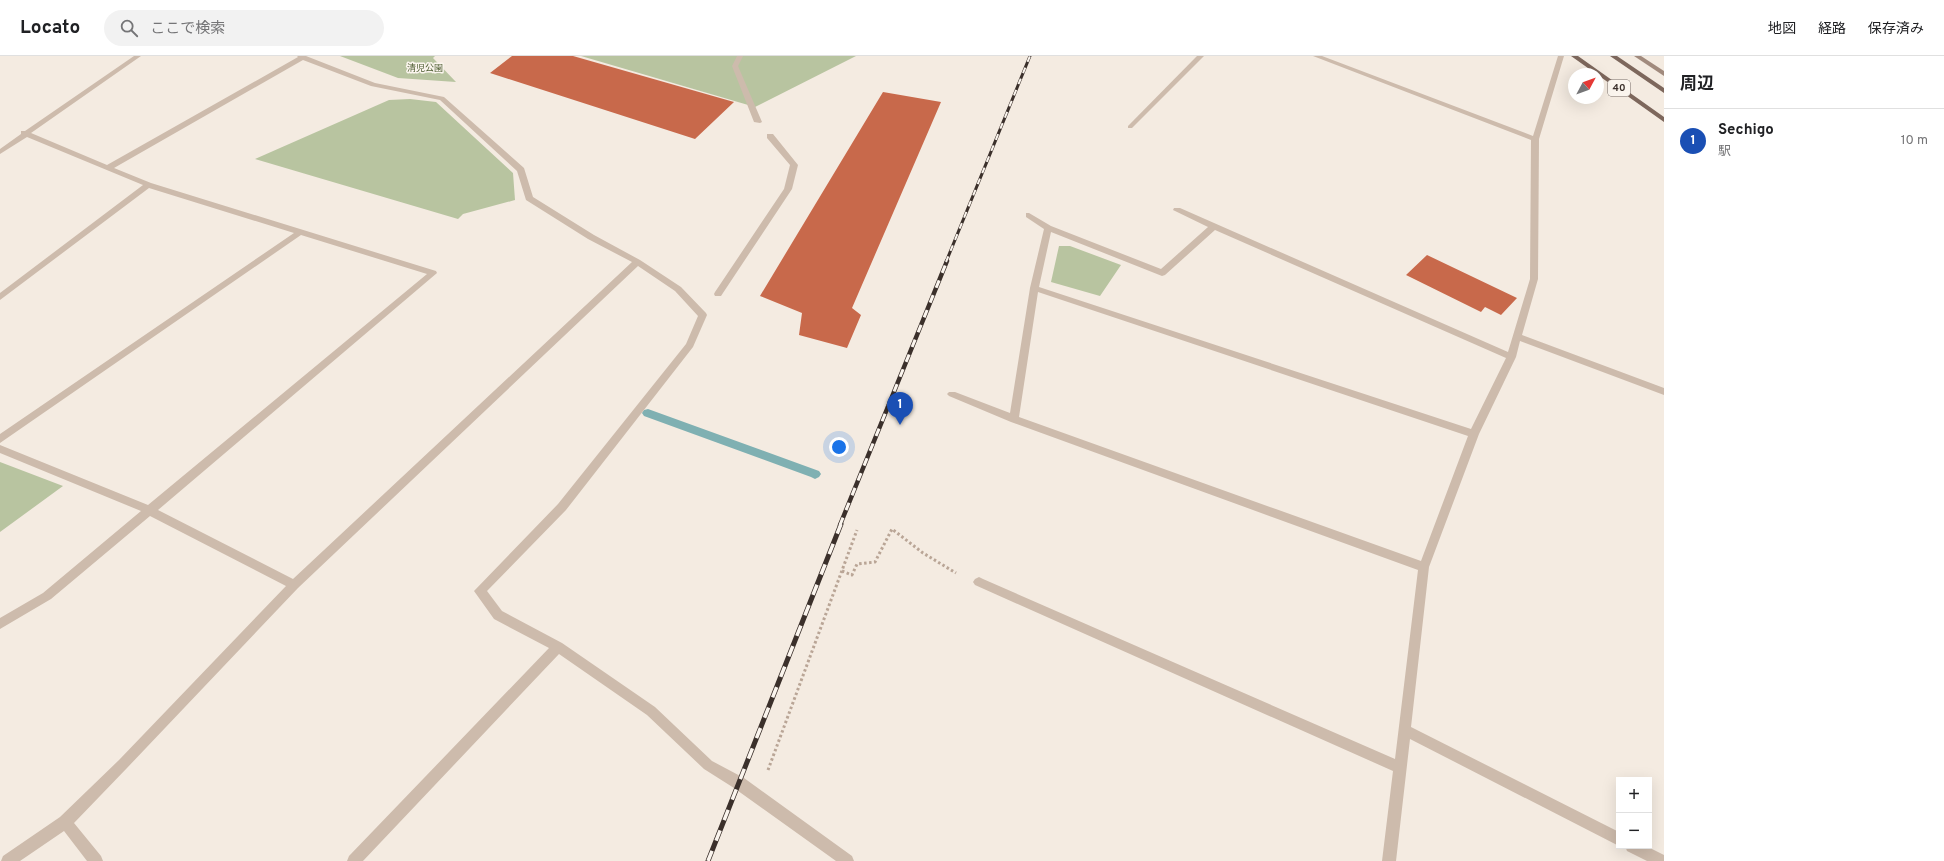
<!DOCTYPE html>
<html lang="ja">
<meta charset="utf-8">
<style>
body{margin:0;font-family:Overpass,"Noto Sans JP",sans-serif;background:#f2f2f2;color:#202124}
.controls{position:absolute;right:12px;bottom:12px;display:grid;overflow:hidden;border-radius:0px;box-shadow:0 4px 16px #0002}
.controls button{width:36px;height:36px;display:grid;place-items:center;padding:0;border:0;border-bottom:1px solid #e0e0e0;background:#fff;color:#202124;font:20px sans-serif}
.compass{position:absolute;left:1568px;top:12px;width:36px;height:36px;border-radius:50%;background:#fff;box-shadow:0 4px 16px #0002;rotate:49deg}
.you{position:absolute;left:839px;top:391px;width:14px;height:14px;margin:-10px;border:3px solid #fff;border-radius:50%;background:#1a73e8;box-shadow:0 0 0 6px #1a73e833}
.badge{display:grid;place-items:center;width:26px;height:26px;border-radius:50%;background:#1f5a5e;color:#fff;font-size:13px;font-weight:700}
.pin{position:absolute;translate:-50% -33px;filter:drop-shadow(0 1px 2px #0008)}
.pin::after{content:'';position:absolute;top:21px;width:14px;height:12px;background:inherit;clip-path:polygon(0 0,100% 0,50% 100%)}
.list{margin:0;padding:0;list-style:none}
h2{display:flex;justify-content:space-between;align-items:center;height:52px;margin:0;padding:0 16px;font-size:17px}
h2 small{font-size:13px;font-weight:400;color:#757577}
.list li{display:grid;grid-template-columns:26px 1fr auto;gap:12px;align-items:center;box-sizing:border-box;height:64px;padding:0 16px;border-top:1px solid #e0e0e0}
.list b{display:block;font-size:15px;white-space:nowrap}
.list p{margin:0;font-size:13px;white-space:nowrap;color:#757577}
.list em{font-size:13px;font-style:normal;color:#757577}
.icon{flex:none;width:22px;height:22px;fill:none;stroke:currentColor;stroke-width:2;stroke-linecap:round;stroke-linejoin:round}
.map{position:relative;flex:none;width:1664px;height:805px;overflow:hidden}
header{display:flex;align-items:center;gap:24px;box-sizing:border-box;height:56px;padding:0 20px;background:#fff;border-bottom:1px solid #e0e0e0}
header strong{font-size:19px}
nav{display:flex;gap:22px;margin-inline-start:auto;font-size:14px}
.search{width:280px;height:36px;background:#f2f2f2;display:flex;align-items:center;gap:10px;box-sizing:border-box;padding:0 14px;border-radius:22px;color:#757577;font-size:15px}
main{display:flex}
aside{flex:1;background:#fff}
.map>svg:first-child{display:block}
.green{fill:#b8c4a0}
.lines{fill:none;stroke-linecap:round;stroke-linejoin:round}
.stream{fill:#7fb0b2;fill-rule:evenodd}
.building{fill:#c8694b}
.path{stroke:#b9a596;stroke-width:3;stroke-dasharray:2.5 2.5;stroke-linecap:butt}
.lane{fill:#cdbbac;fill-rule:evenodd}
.street{fill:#cdbbac;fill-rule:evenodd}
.secondary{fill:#a18a7d;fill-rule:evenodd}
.primary{fill:#7d675c;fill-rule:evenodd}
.rail-far2-casing{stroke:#3b302b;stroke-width:3}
.rail-far1-casing{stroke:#3b302b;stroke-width:4.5}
.rail-casing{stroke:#3b302b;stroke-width:5}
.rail-far2{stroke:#fbf5ee;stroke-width:2;stroke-dasharray:6;stroke-linecap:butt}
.rail-far1{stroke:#fbf5ee;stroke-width:3;stroke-dasharray:8;stroke-linecap:butt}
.rail{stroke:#fbf5ee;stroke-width:3.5;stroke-dasharray:11;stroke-linecap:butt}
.labels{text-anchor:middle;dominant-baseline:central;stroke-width:3;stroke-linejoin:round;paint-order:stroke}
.far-park-label{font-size:9px;fill:#4a5a2e;stroke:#fbf5ee}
.shield{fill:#fbf5ee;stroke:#756b66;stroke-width:1}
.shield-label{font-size:10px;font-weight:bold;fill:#3b302b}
</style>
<header>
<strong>Locato</strong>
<div class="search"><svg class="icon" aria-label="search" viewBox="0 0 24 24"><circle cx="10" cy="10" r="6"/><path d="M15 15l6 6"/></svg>ここで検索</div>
<nav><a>地図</a><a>経路</a><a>保存済み</a></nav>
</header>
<main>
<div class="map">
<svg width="1664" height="805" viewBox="0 0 1664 805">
<rect width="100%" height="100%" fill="#f4ebe1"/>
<!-- green -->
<path class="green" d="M340,0H435L433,2L456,26L398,22Z
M581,0H856L755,51Z
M410,43L436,46L513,117L515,144L463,158L458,163L255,103L389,44Z
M1059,190H1070L1121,209L1100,240L1051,226Z
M0,406L63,430L0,476Z"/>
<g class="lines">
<!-- stream -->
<path class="stream" d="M648,353L819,415L821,418L819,421L815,423L811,421L644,360L642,357L644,354Z"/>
</g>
<!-- building -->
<path class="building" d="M512,0H573L734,46L695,83L490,17Z
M883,36L941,46L852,252L861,259L847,292L799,279L802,257L760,240Z
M1427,199L1517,242L1501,259L1485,251L1481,256L1406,219Z"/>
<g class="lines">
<!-- path -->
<path class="path" d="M842,515L852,519L857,508L875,506L892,473L923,497L956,517
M768,714L857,474"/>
<!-- lane -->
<path class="lane" d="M1197,0H1204L1132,72H1128V70Z"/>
<!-- street -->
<path class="street" d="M134,0H141L31,77L107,109L298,1L297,0H306L375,27L444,41L524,112L533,141L594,179L640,204L681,231L706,257L707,259L693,291L566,454L487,535L502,555L562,587L655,651L712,705L744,722L852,800L854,805H836L734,732L704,713L647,659L559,598L363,805H347L349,800L549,592L494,563L474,535L558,448L686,288L698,260L675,235L638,210L298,532L127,712L74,767L101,800L103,805H87L64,775L20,805H1L3,800L60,761L119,704L286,530L150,460L51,543L0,573V562L43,537L141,455L0,397V389L148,449L427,218L301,179L0,387V378L294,177L149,132L0,244V237L143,129L27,81L0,98V93L21,78V75H25ZM303,4L371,30L440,44L517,115L526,144L588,183L632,206L293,523L158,454L437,217L436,215L151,127L114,112Z
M737,0H743L738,10L762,66L760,67L754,66L732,10Z
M1313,0H1322L1533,80L1558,0H1564L1539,83L1538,223L1522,279L1664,332V339L1520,285L1516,301L1479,378L1429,511L1411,671L1619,776V790L1410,683L1396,805H1382L1393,715L975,529L973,526L975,523L979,521L983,523L1395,703L1418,514L1011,366L949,340L947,338L949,336H955L1010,357L1030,232L1044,173L1026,161V157H1029L1051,170L1161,213L1208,171L1173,154L1174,152H1180L1508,296L1530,223L1531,84ZM1215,174L1506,302L1471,373L1039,231L1051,176L1162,220L1165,219ZM1038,236L1468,380L1421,505L1019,361Z
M767,78H773L798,109L792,133L721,240H715L714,238L715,236L784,133L790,109L767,82Z
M1625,790H1646L1664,799V805H1647L1627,795Z"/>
<!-- secondary -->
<path class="secondary" d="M1634,0H1641L1664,15V20Z"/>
<!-- primary -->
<path class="primary" d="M1571,0H1578L1664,61V66Z
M1610,0H1617L1664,32V37Z"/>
<!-- rail-far2 casing -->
<g class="rail-far2-casing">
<path id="rail-far2" d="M946,206L1030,0"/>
</g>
<!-- rail-far1 casing -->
<g class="rail-far1-casing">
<path id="rail-far1" d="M840,469L947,205"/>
</g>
<!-- rail casing -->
<g class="rail-casing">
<path id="rail" d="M708,805L841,468"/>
</g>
<!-- rail-far2 -->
<use href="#rail-far2" class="rail-far2"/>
<!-- rail-far1 -->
<use href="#rail-far1" class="rail-far1"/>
<!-- rail -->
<use href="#rail" class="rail"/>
</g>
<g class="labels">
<!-- far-park labels -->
<g class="far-park-label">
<text x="425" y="12">清児公園</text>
</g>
<!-- shield labels -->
<rect class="shield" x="1608" y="24" width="22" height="16" rx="3"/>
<g class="shield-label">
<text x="1619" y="32">40</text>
</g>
</g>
</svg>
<div class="controls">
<button>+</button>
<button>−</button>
</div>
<svg class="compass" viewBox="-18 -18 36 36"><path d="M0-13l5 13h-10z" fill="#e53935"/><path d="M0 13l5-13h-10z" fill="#757577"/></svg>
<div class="you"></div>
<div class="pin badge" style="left:900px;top:369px;background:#1a4fb4">1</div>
</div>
<aside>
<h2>周辺<small></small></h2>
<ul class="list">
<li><span class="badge" style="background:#1a4fb4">1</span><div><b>Sechigo</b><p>駅</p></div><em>10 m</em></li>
</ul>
</aside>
</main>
